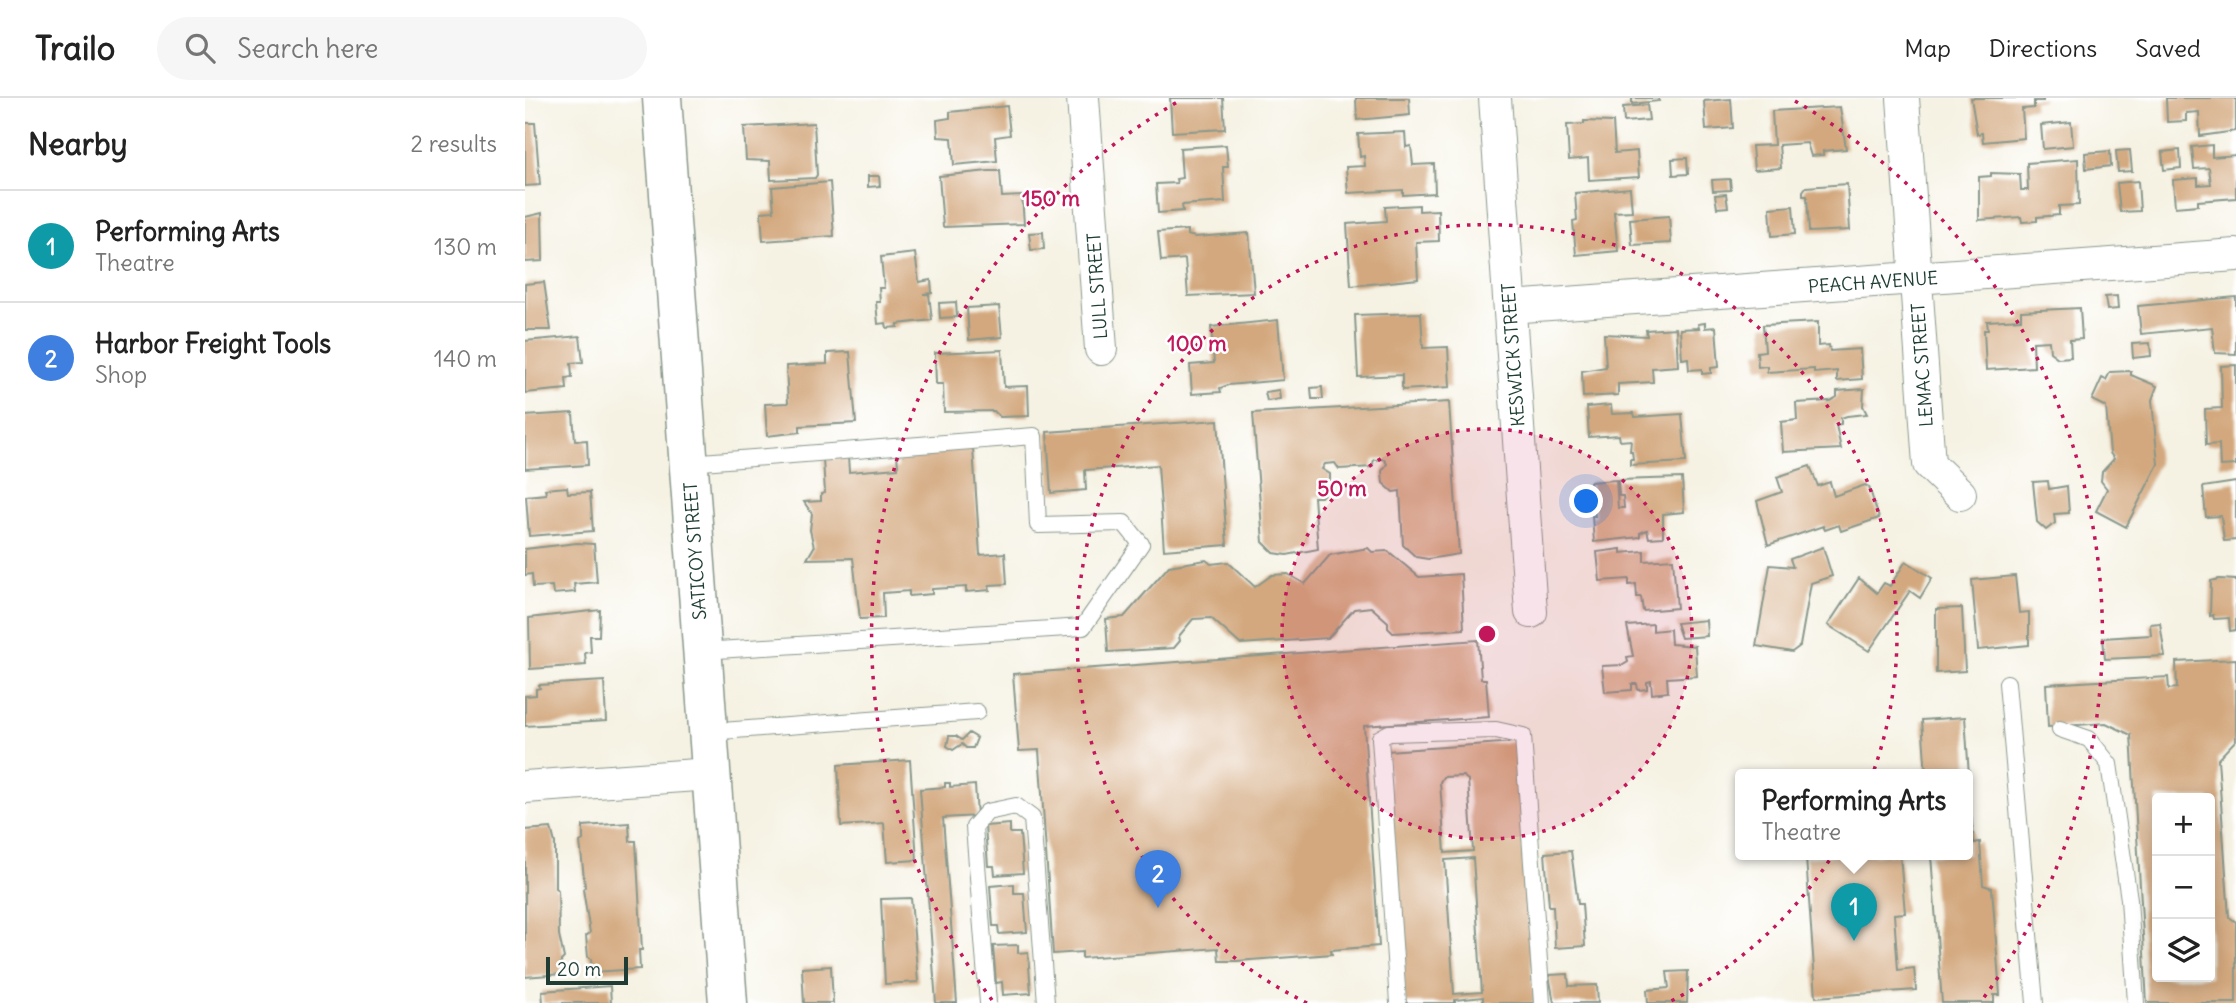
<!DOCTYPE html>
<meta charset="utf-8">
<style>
body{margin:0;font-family:Delius,sans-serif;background:#f6f6f6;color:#222}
.controls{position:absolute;right:21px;bottom:21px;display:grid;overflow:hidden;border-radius:7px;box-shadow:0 4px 18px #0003}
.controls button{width:63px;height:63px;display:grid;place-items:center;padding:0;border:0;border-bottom:2px solid #e0e0e0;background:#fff;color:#222;font:35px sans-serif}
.scale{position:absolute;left:21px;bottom:18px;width:82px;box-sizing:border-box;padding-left:7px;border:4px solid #1f3d34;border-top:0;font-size:19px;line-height:24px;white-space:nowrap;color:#1f3d34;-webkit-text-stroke:5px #fff;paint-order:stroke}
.you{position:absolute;left:1062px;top:404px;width:24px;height:24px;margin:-18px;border:5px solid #fff;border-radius:50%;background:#1a73e8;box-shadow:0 0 0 10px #1a73e833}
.badge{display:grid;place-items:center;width:46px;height:46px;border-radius:50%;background:#ea580c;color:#fff;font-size:23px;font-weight:700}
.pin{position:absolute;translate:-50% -58px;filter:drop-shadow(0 2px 4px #0008)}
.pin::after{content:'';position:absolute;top:37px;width:24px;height:21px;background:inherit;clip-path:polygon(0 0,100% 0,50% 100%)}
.popup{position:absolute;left:1210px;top:671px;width:238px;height:91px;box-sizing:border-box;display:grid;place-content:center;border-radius:7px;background:#fff;filter:drop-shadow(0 2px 5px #0005);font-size:23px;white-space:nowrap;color:#767676}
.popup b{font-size:26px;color:#222}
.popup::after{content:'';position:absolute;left:50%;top:100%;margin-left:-14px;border:14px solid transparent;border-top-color:#fff}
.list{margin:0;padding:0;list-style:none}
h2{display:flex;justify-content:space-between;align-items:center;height:91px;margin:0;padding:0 28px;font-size:30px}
h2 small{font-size:23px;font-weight:400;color:#767676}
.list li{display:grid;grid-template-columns:46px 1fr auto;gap:21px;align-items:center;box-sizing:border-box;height:112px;padding:0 28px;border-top:2px solid #e0e0e0}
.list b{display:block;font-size:26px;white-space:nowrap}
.list p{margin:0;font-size:23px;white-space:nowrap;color:#767676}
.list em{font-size:23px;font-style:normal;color:#767676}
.icon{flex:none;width:38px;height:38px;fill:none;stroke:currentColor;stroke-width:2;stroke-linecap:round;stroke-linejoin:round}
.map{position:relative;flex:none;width:1711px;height:905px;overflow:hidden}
header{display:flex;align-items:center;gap:42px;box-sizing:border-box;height:98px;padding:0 35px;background:#fff;border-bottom:2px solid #e0e0e0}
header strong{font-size:33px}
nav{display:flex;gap:38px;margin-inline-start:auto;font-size:24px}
.search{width:490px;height:63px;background:#f6f6f6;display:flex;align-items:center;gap:18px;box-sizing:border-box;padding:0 24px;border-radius:38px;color:#767676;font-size:26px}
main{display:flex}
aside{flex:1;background:#fff}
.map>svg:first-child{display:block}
.building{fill:#d3a87e;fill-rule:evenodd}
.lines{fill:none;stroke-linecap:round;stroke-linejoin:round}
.lane-casing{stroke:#8a988c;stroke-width:18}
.street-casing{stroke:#8a988c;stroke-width:34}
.secondary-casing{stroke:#8a988c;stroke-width:41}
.lane{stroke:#fff;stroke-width:16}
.street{stroke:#fff;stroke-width:32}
.secondary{stroke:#fff;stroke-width:38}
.ring{fill:none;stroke:#c2185b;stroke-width:3.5;stroke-dasharray:3.5 7}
.labels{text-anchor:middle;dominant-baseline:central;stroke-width:5;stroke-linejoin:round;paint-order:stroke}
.street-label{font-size:18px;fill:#1f3d34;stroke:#fff}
.centre{fill:#c2185b;stroke:#fff;stroke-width:3.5}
.ring-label{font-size:21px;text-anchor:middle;font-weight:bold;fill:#c2185b;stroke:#fff;stroke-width:5;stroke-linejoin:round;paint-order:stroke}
</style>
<header>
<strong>Trailo</strong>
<div class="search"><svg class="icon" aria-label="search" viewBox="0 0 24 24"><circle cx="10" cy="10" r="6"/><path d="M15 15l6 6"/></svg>Search here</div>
<nav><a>Map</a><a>Directions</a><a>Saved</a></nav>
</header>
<main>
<aside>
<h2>Nearby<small>2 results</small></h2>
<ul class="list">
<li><span class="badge" style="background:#0f9aa8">1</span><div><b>Performing Arts</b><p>Theatre</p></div><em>130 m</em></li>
<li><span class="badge" style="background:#3f7fe0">2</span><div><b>Harbor Freight Tools</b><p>Shop</p></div><em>140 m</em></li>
</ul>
</aside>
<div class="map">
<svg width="1711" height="905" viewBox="0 0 1711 905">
<rect width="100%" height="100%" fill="#fff"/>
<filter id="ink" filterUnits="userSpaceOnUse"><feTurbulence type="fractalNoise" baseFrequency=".0143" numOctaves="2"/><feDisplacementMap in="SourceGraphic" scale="14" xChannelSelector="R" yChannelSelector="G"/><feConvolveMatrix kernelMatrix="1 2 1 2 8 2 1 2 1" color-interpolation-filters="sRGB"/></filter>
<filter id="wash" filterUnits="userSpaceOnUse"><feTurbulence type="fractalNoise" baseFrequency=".00686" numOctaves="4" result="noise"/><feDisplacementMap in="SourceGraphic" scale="28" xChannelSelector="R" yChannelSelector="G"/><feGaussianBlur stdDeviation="1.57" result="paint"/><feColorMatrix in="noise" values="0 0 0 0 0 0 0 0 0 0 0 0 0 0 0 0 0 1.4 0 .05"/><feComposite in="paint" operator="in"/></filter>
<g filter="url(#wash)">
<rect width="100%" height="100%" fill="#f5f2e3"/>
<g id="blocks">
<!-- building -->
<path class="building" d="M645,0H698L700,31L647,34Z
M831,0H884L885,17L832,22Z
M1107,0H1133L1134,3L1107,6Z
M1446,0H1518V3H1509V10L1497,11L1499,40L1458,44L1457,35L1452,36Z
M1641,0H1711V33L1675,38L1674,14L1661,15V23L1642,24Z
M1206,1L1208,30L1181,32L1179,3Z
M1122,7L1124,22L1099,24L1098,9Z
M482,8L485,37L470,39L472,63L429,67L427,40L413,39L412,22L425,20V14Z
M1315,9L1321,51L1298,53V57L1286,58L1282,45L1254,47L1256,70L1229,72L1227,48L1249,47L1247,13Z
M1059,23L1088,24L1090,55L1112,53L1114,79L1064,82L1063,60L1044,62L1042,27L1059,26Z
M1546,24L1548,48L1518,51L1516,27Z
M0,25H10L15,87L0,88Z
M289,25L292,77L290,80L246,82L245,63L221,62L219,29Z
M880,34L881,49L886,48L888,67L909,66L910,95L878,97V92L823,95L821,69L840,68L839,58L835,59L833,36Z
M701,47L703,69H698L700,104L657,107L658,113L633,115L631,86L652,85L651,81L657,80L655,50Z
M1687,47V59L1711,57V100L1673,103V107L1650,109L1648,82L1673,80V87L1686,86L1684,70L1669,71L1667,49Z
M1605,52L1607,73L1593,74L1591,53Z
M1655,52L1656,70L1639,72L1637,54Z
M1585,53L1586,68L1561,71L1560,55Z
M1162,60L1163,76L1148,77L1147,61Z
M1553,61L1554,107L1534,108V117L1512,119V123L1497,124L1496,119L1454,122V79L1466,78V75L1495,76L1496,92H1503L1502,65Z
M464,73H475L477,99L497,98L499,126L418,129L414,78Z
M343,78H354L355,88L343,89Z
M1205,81L1206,92L1188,93L1187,82Z
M1613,83L1615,113L1595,114L1592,85Z
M305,84L309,138L238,143L236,114L249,113L247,89Z
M1322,86L1325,132L1284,134L1282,98H1278V93L1281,89Z
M1105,90L1107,113L1089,114L1093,153L1051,157L1048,123L1052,122L1050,95Z
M1201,96L1203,109L1192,110L1190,97Z
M894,107V113L913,112L914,143L891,144L893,181L826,188L822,126L861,123L860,109Z
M1268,108L1270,136L1247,138L1245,110Z
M17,115L18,163L0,164V119Z
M1144,118L1146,145L1107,147L1105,121Z
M662,132V137L670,139L724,135L729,195L663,198L660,161L636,163L633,134Z
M518,134L519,151L506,152L504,135Z
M390,155L394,184L406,182L407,195L398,196H404L407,222L373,226V229L362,230L361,225L353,226L351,204H355L354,190H359L356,159Z
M19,184L26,232H0V186Z
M1592,198L1593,211L1582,212L1580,199Z
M1711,199V256L1690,255L1687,229L1616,236L1613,208Z
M431,204L432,219L415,220L414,205Z
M474,208L477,239L444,242L442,210Z
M1555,210L1557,241L1545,242L1546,259L1533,260L1525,254L1524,243L1508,244L1509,269L1461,272L1459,232H1463L1462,223L1496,221V213Z
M896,215L898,250L923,249L925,289L877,292V277L833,279L830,217Z
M753,222L758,282L703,287L695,290L696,294L667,296L665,267L689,265L686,229Z
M1293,224V248L1304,247L1305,253L1335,251L1337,281L1312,283V273L1289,275V271L1242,274V268L1233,269L1232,254L1240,253L1238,227Z
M1180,225V230L1191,229L1194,269L1186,270V275L1177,276V271L1164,272L1163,260L1157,261L1155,231L1174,230L1173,226Z
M1151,230L1153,268L1127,270L1128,284L1093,286V297L1058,299L1057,273L1081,269L1079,236L1122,238L1121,232Z
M55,238L58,264L46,265L47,279L41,280L42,291L0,295V243Z
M1625,245L1626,258L1608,260L1607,246Z
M477,252L479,289L503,288L504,318L475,319L469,313L419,314L418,286H411L410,255Z
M325,254L331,325L275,328V334L242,338L240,306L263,305L261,268L302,266V255Z
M1711,267V367L1695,368L1694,346L1681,347L1680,311L1697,310L1696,268Z
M1606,273V277L1632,288L1627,302L1633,366L1601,429L1571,413L1582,391L1576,383L1577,374L1589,361L1585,355L1581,309L1567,302L1577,280L1581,282L1585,274Z
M797,289L798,301H787L786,290Z
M1339,291L1338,308L1342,316L1322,318L1316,320V326L1311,327L1316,351L1258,354L1256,324L1272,322L1271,305L1305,303L1312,299V293Z
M754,292L755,301L742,303L740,294Z
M924,304L934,456L903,461L891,459L878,447L875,393L868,394L858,385L857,373L862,366L859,361L849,362L847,369L814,371L810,365L800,366L797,371L805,376V389L796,399H789L793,451L762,457L749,455L738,444L728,315Z
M1086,307L1087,316L1109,315L1110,319L1157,316L1161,364L1105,367V361H1108L1107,353H1105L1106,342L1095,343L1094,337L1064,339L1062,309Z
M48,315L50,343L62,342L63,367L0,371V318Z
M693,322L702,447L639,452L633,367L560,372L561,392L526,395L522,334Z
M448,350L455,457L480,455L482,486L464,487L465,492L441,494V489L407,491V496L384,498V493L358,495L359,520L335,521L328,460L282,461L289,449L285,432L287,416L279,404L296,403V396L300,395L298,361L323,359L324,374L373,370L372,355Z
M1285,368L1293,388L1305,384L1309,398L1340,387L1344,389L1354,420L1316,433L1314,427L1300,432L1298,428L1243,447L1232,403L1257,394L1252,379Z
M1157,380L1159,414L1138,416V439L1124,440L1122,432L1115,435V439L1069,444L1067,418H1070L1065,384L1091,382L1093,410H1099L1098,398H1094L1093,382Z
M1523,383L1524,391L1542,388L1544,415L1529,416L1530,425L1521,432L1512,424L1508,384Z
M1711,384V442L1699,443L1696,418L1681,419L1678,389Z
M42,389L43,395L65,394L68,433L4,438L1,398L21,396L20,391Z
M52,445L69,446L72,484L49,486L50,494L28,496L27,488L8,489L7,476L0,477V451Z
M1298,449L1307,478L1286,485L1275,548L1267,554L1231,548L1245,467L1268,469L1265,461Z
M843,450L847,454L863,453L894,479L936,476L939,531L868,535L863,530V524L846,509L829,511L803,540L715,546L686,520L668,521L654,538L655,543L649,550L583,554L581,521L599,519L644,468L681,462L686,466L703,464L730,489L747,477L763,476L780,486L805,457Z
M1096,451V455L1119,453V463L1148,461L1152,510L1118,513L1116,499H1112L1111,486L1104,487V481L1075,483L1072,454Z
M1381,463L1407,480L1395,500L1385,493L1344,553L1303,527L1334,480L1352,495L1359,485L1365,488Z
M1490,478L1494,515L1504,514V547L1453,552L1447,482Z
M1694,481L1711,482V532L1705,533L1704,520L1689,521L1688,517L1685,518L1686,483Z
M1437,510L1440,573L1411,575V511Z
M75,512L74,538H65L66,554L60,555L61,567L5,571L4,520Z
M1181,522L1182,538L1156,540L1151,525Z
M1635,525L1640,558L1580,561L1578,540L1626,537L1625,526Z
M1128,526V533L1145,531L1146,546L1170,548L1172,578L1142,580L1143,594L1127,596L1126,583L1122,584V591L1113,592L1112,586H1107V592L1080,594L1077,568L1098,567L1103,564L1102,559L1108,558L1102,528Z
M953,542L956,581H961L964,619L839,628L854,848L806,852L807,856L712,863H694L693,850L557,860V854L528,856L514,652L494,653L488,576Z
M1711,561V642L1693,661L1704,819L1711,824V905H1622L1606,637L1581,625L1523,629L1521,586L1643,579L1644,591L1652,590L1651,564ZM1632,700H1685V879H1632Z
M79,583L81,623L0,628V598L11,597V591L15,590L14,587Z
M1440,619L1444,677H1401L1397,622Z
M444,635L452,640L448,650H441L437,646L428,652L422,648L424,638H431L437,642Z
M991,644L1009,905H958V899L930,902V905H880L862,653ZM938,678L943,682L948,753L920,755L915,684L918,679ZM948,760L957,894L929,896L920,762Z
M385,662L392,762L362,764L359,725L316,728L313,667Z
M420,685H425V689L450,687L452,718L418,720L432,905H411L395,691L420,689Z
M1443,688L1449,745L1455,744L1458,787L1467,790L1475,897H1469V905H1417L1406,757H1443Z
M104,725L105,743H111L117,852H114L115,871L67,874L66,861L63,859L61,838L65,835L58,791L60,789L55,744L58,742V728Z
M485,726V735H495L498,775L470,777L469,768H463L460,728Z
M26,730L30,745V790L33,792L34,837L39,860L36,863V876L0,879V732Z
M1046,753L1053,806H1057L1060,848L1030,850L1028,808H1024L1020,755Z
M1324,757H1375L1380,815L1369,816L1373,872L1389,870L1391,892L1291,899L1281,760Z
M489,786V795H499L502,834L474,836L473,828H468L465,788Z
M386,800L393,884L360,886L356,801Z
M493,847V855L503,854L506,895L478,897L477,884L471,885L468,848Z
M306,868L308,905H279L277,870Z
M1163,873L1162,905H1123L1122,892L1144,890L1142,874Z
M1043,876L1044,888L1072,887L1073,905H1029L1024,877Z
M85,888L86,905H18L17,893Z"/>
</g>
</g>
<g filter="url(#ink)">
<use href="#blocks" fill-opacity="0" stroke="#8a988c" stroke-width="2"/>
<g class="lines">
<!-- lane casing -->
<g class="lane-casing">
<path id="lane" d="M164,365L509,338L513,427L599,425L616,446L558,529L177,553
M1482,585L1510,905
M1535,631L1564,641L1584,666L1604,801L1611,905
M183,634L452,614
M463,905L449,729L462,714L491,708L507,720L521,905
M873,905L855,640L864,635L971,632L998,638L1017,905"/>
</g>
<!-- street casing -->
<g class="street-casing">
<path id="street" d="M558,0L576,251
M970,0L1006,514
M1378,0L1404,366L1435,396
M985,209L1711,157
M0,689L186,676"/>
</g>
<!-- secondary casing -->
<g class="secondary-casing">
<path id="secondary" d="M137,0L203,905"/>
</g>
<!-- lane -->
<use href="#lane" class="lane"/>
<!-- street -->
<use href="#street" class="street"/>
<!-- secondary -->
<use href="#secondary" class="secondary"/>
</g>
</g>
<!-- distance rings -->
<circle cx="962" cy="536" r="205" fill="#c2185b" fill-opacity=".12"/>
<g class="ring">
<circle cx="962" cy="536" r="205"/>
<path d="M782 905A410 410 0 1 1 1142 905"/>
<path d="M467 902A616 616 0 0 1 654 3M1270 3A616 616 0 0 1 1457 902"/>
</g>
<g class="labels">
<!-- street labels -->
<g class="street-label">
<text transform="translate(1348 184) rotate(-4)">PEACH AVENUE</text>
<text transform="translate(572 188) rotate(-94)">LULL STREET</text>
<text transform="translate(988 257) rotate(-94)">KESWICK STREET</text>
<text transform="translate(1397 267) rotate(-94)">LEMAC STREET</text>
<text transform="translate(170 453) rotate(-94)">SATICOY STREET</text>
</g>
</g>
<circle cx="962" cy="536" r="10" class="centre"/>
<g class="ring-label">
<text x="526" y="108">150 m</text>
<text x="672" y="253">100 m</text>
<text x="817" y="398">50 m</text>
</g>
</svg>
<div class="controls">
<button>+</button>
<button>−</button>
<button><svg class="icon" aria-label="layers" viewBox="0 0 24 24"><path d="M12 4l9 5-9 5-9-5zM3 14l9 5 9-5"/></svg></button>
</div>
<div class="scale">20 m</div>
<div class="you"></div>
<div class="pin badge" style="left:1329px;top:843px;background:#0f9aa8">1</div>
<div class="popup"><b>Performing Arts</b>Theatre</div>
<div class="pin badge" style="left:633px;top:810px;background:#3f7fe0">2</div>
</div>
</main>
